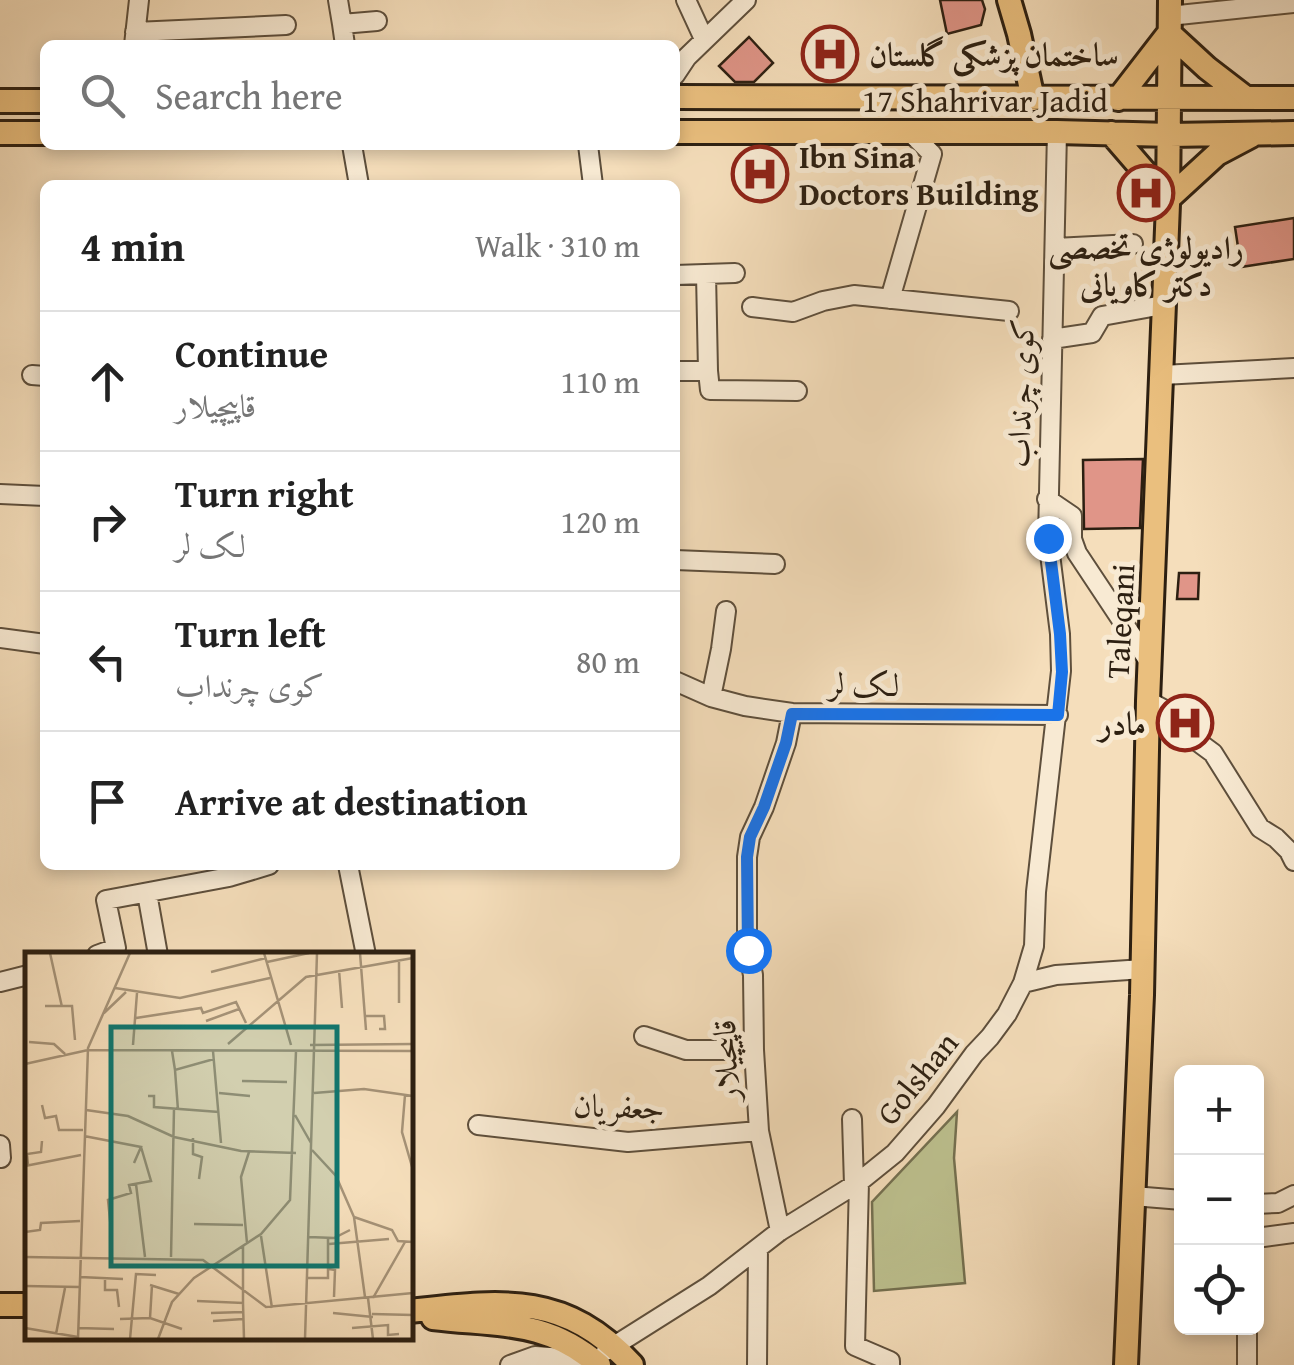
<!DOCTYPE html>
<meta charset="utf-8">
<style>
body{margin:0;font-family:"Gentium Book Plus",Amiri,serif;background:#f6f6f6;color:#222}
.controls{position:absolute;right:30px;bottom:30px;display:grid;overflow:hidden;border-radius:15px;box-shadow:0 5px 15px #0003}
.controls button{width:90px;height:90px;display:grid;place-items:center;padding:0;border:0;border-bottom:2px solid #e0e0e0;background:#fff;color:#222;font:50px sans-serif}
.stop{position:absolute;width:30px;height:30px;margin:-22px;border:8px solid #1a73e8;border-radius:50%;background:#fff}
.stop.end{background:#1a73e8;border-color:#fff;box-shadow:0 2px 10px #0008}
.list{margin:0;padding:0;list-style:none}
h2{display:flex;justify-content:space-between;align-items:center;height:130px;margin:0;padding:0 40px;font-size:42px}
h2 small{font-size:32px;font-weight:400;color:#767676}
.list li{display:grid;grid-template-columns:65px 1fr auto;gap:30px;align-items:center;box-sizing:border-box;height:140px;padding:0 40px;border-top:2px solid #e0e0e0}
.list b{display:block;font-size:38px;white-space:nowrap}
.list p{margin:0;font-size:32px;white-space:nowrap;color:#767676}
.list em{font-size:32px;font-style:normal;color:#767676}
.icon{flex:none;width:55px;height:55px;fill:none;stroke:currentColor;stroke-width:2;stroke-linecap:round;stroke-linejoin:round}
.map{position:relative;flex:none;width:1294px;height:1365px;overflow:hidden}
.search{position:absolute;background:#fff;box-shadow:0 5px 15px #0003;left:40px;top:40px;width:640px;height:110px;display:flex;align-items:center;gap:25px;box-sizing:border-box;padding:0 35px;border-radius:15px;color:#767676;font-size:38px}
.panel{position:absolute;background:#fff;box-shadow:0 5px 15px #0003;left:40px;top:180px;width:640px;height:690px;border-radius:15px}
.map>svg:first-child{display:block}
.green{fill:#bdc18f;stroke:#747050;stroke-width:2.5}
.building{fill:#e09588;stroke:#2c1f11;stroke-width:2.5}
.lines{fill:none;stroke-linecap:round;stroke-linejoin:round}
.minor-casing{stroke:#5e4f3c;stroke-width:22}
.major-casing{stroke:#2c1f11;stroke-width:28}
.minor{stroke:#f8ead3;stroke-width:18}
.major{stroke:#eabf7e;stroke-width:22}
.route{stroke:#1a73e8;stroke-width:12}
.labels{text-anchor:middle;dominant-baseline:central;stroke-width:10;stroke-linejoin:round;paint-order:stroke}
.poi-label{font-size:32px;font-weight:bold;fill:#2c1f11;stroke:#f8ead3;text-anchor:start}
.street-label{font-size:32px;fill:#2c1f11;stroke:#f8ead3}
.inset-road{fill:none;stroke:#a59277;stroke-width:2.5}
.view{fill:#0f766e;fill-opacity:0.15;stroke:#0f766e;stroke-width:5}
.inset-edge{fill:none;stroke:#2c1f11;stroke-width:5}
</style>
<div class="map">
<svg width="1294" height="1365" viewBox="0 0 1294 1365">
<rect width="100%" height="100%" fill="#f5debb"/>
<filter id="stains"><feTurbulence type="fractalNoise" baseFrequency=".002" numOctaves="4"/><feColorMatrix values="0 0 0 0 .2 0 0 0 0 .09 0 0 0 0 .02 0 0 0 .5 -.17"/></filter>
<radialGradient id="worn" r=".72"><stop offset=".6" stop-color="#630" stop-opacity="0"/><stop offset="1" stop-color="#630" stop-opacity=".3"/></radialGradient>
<!-- green -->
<path class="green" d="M957,1112L954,1158L965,1283L874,1291L872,1202Z"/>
<!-- building -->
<path class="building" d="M940,0H982L985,9L981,25L947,34Z
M749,37L773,63L754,82H735L719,66Z
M1294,218V259L1241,267L1235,227Z
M1143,459L1140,528L1084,529L1083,460Z
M1179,573H1199L1198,599H1177Z"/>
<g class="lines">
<!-- minor casing -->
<g class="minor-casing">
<path id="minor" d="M338,0L342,24L377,21
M686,0L704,39
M1169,16L1294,3
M342,24L345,45
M135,32L286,25
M134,45L139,0
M675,75L687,57L746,0
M352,145L359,185
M588,145L593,185
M1055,248L1133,244
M706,274L708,371
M675,275L735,273
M890,299L932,154L910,132
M752,307L793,312L823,301L854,295L1009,311
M1052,339L1092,333L1102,316L1163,305
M675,371H708L710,390L797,391
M32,375L45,376
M1162,375L1294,368
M0,494L45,496
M1047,499L1072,516V539L1077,553L1150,663
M675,560L775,564
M0,638L45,644
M675,681L711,697L745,706L792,713L1058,715
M711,697L721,649L726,611
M1148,701L1180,718L1194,739L1213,753L1260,828L1276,838L1289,851L1294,861
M348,865L366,955
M229,877L269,865
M147,893L158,955
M97,955L116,948L106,900L229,877L227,865
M0,982L28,975
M1023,983L1056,975L1143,969
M644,1036L686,1050H754
M852,1119L854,1185
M478,1125L628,1142L759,1131
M0,1145L1,1158
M859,1182L855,1346L890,1361V1365
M1133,1196L1182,1200
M1256,1204L1278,1203L1294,1195
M780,1231L759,1131L754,1050L753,975L748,950L747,929V857L750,837L764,807L786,743L792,713
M1256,1238L1294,1233
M606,1351L709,1286L780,1231L859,1182L895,1153L936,1106L974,1054L990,1037L1007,1014L1023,983L1034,946L1036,892L1061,671L1060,634L1048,538L1057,132
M510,1365L535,1356L594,1360
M757,1365L758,1248
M1247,1365V1328"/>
</g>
<!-- major casing -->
<g class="major-casing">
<path id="major" d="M1009,0L1019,34L1033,99
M675,97L1294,98
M1118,99L1169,33L1207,68L1246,98
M0,101H45
M675,132H1057L1170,135L1294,133
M0,133H45
M1111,133L1168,199L1217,154L1251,136
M0,1305H28
M410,1311C500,1301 565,1291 632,1365
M433,1318C498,1326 546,1319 599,1365
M1126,1365L1142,995L1148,701L1168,204L1170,0"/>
</g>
<!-- minor -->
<use href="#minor" class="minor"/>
<!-- major -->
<use href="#major" class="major"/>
</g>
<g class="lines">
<!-- route -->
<path class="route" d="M748,950L747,857L750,837L764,807L786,743L792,714L1058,715L1062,672L1060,634L1048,538"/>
</g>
<!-- icons -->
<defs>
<g id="hospital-ring" transform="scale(2.875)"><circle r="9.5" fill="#f8ead3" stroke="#8f2418" stroke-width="1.5"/><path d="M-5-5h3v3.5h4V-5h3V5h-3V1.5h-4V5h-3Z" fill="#8f2418"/></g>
</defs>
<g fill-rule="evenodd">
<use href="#hospital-ring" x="830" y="54"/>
<use href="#hospital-ring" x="760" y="174"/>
<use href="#hospital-ring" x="1146" y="193"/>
<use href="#hospital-ring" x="1185" y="723"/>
</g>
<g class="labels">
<!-- poi labels -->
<g class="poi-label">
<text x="869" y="54">ساختمان پزشکی گلستان</text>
<text x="799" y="156">Ibn Sina<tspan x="799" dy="37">Doctors Building</tspan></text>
<text x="1146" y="247" text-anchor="middle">رادیولوژی تخصصی<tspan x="1146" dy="37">دکتر کاویانی</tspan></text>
<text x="1146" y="723" text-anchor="end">مادر</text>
</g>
<!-- street labels -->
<g class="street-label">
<text x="985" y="100">17 Shahrivar Jadid</text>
<text transform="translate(1020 393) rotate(-88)">کوی چرنداب</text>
<text transform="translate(1120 621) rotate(-87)">Taleqani</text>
<text x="864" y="684">لک لر</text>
<text transform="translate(725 1060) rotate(-92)">قاپیچیلار</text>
<text transform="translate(917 1078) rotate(-51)">Golshan</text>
<text transform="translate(619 1106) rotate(2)">جعفریان</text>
</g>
</g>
<!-- overview -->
<g transform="translate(25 952)">
<rect width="388" height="388" fill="#f5debb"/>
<path class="inset-road" d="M25,1L37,55M239,1L266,93M335,1L341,78M242,10L284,1M314,18L317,56M186,20L241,6M90,36L155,46L245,26M374,51V8M20,54H47L50,88M79,61L101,40M340,64H359L360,77H354M111,66L176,56L178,61L211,50L221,71M181,69L214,57M4,90L29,92L40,102M203,92L281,25L388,6M108,93L112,41M285,93L388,92M147,99L150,118L189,107M188,99L196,191M0,112L63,98L388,99M150,118L153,158M217,129L262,130M194,141L225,144M289,141L339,137L388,144M380,143L377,180L388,218M123,144H129V155L194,160M17,153L20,166L31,164L34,178H58M61,158L103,164L149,185L216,199L271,201M270,163L286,191M59,184L116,195L109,211M168,186V202L177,205L174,227M287,198L311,224L329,265L340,345M3,213L2,202L16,200L17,189M0,214L56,203M111,232L120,305M329,265L367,278L373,289L388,290M169,272L218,273M86,278L83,248L106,241L104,233L126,229L116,195M0,280L15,278L16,271L55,269M236,284L247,356M284,285L309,286L325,278M222,291L216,225L224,200M304,292L364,287M0,305L178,308L241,355L388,341M146,305L149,157M304,317L310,318L309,345M55,325L98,327M80,325V338H92L94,355M282,326H303V286M125,333L154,342M0,334L54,335M343,346L348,387M348,346L380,290M172,349L218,351V294M218,351L219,387M186,361L218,360M308,361L348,365M347,362L388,363M125,366L127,333M95,367L125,366L157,377M188,369L218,367M0,376L53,385M53,376L89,377M327,376L363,373V383L374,382M31,382L40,336M53,387L63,96L105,1M105,387L111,322L131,323M133,387L147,350L169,326L236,282L265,248L271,99M280,387L292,1"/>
<path class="view" d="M86,75H312V314H86Z"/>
<rect width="388" height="388" class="inset-edge"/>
</g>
<rect width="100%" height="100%" filter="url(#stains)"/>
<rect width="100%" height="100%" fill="url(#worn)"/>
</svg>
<div class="controls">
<button>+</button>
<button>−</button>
<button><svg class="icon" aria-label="locate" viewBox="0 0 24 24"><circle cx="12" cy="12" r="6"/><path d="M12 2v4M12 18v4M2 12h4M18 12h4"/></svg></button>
</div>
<div class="stop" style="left:748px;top:950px"></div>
<div class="stop end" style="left:1048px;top:538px"></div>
<div class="search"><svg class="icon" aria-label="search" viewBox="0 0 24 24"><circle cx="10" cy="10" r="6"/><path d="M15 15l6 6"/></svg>Search here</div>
<section class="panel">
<h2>4 min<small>Walk · 310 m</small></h2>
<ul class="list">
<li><svg class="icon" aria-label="ahead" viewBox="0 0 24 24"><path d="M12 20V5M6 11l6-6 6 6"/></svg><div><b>Continue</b><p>قاپیچیلار</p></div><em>110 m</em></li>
<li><svg class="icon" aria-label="right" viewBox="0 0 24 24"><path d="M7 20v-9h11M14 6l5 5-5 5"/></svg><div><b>Turn right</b><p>لک لر</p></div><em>120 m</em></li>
<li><svg class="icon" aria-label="left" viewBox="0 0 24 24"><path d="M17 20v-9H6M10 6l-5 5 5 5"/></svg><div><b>Turn left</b><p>کوی چرنداب</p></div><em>80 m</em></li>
<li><svg class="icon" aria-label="arrive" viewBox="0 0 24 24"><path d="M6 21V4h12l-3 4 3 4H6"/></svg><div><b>Arrive at destination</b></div></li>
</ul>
</section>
</div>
